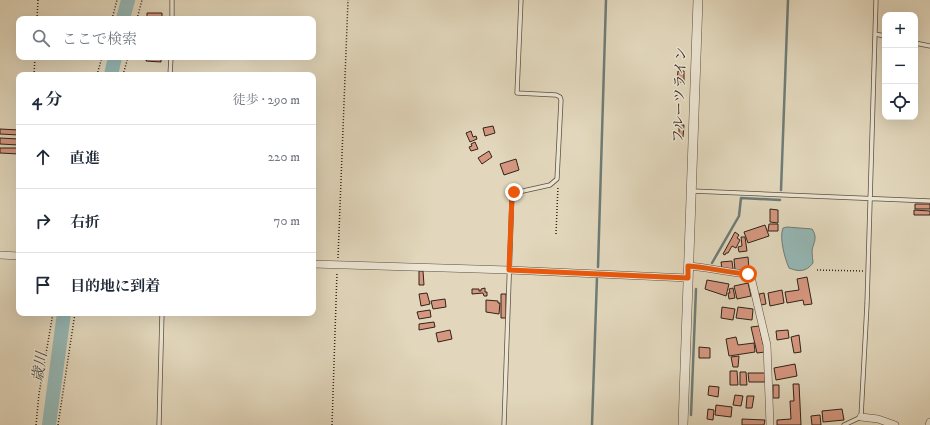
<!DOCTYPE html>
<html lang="ja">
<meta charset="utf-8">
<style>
body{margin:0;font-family:"IM FELL DW Pica","Noto Serif JP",serif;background:#f2f2f3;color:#1f2937}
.controls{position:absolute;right:12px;top:12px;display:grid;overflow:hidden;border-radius:8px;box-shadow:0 4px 16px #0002}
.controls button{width:36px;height:36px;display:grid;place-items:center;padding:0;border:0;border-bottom:1px solid #e0e1e3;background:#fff;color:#1f2937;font:20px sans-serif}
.stop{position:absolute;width:12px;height:12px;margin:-9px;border:3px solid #ea580c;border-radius:50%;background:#fff}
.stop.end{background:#ea580c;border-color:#fff;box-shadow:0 1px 4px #0008}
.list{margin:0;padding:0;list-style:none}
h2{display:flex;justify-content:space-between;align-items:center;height:52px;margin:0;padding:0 16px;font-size:17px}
h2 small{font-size:13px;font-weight:400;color:#747a83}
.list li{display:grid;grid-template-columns:26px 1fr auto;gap:12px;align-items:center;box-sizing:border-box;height:64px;padding:0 16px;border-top:1px solid #e0e1e3}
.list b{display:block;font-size:15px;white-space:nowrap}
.list em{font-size:13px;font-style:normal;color:#747a83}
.icon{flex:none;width:22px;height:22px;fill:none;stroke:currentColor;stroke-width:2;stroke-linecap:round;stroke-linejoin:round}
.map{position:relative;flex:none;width:930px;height:425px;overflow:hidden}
.search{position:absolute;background:#fff;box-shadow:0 4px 16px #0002;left:16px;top:16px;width:300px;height:44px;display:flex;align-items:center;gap:10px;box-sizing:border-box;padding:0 14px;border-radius:8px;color:#747a83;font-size:15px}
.panel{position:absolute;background:#fff;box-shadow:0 4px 16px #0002;left:16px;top:72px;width:300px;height:244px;border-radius:8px}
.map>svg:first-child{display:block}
.water{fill:#95b8b6;stroke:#6d7c77}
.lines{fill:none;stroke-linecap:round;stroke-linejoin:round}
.stream{stroke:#6d7c77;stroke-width:2.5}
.river{stroke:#95b8b6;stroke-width:14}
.building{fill:#d69780;stroke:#302318}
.service-casing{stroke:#5c5041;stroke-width:5}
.minor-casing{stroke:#5c5041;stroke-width:8}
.tertiary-casing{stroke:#5c5041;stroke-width:10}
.path{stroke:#302318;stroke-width:1.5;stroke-dasharray:1 2;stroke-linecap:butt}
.service{stroke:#ece5d3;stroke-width:3.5}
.minor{stroke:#ece5d3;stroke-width:7}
.tertiary{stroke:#ece5d3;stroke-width:9}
.route{stroke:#ea580c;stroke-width:5}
.labels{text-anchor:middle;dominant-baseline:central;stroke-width:3;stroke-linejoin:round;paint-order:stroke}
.street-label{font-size:14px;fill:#302318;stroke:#ece5d3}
.water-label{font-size:15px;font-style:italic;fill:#4e5047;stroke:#ece5d3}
</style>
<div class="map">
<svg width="930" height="425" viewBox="0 0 930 425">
<rect width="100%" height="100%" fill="#e2d7bc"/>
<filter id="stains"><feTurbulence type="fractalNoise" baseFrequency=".005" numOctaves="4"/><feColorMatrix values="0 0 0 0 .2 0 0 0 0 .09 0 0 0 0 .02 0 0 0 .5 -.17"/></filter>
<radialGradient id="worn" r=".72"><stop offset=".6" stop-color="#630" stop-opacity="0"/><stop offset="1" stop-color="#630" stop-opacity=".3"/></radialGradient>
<!-- water -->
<path class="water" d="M787,227L812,229C819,239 812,244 812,252C812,256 813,259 813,263C806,272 799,272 789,268C785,259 779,238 783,228Z"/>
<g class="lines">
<!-- stream -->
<path class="stream" d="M781,190L788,0
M712,263L739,216L741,198L780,200
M598,267L606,0
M691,415L696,289
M592,425L597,277"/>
<!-- river -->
<path class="river" d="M123,19L128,0
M111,75L115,57
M49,425L64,313"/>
</g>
<!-- building -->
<path class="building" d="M147,13H162V19H147Z
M147,57H161V62L146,61Z
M678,71H684V82H677Z
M679,125H684L683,137H679Z
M493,126L495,133L485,136L483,128Z
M0,129L19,130V135L0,134Z
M471,131L473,137L476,136L477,139L470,142L466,133Z
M0,138L19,139V145L0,144Z
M475,142L478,149L471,151L469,147L472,146L471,144Z
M0,148H19V154L0,153Z
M489,151L492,157L482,164L478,158Z
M516,159L519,170L504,175L500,164Z
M915,204H930V209H915Z
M770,209L778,210V223L770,222Z
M914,210L930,211V215H914Z
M769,224H778V231H768Z
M765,225L769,236L748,243L744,232Z
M735,232L739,235L737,238L740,240L736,248L732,246L728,253H726L725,255L723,254Z
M741,237H745L747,251L739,252L738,247L742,246Z
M748,257L749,269L735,270L734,259Z
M732,261L733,269L722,270L721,262Z
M419,271H423L424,285H419Z
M807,277L812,304L804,305L803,300L787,303L785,292L799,290L797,279Z
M707,280L729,284L726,296L705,289Z
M748,283L751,296L737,299L734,286Z
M485,288V292H487V296H484L483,293L472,294V289H479V291H481V289Z
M733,288L735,298L729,299L728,293H730L729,289Z
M782,290L784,303L770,306L768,293Z
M427,293L430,304L421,306L419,294Z
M764,293L766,304L761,305L759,294Z
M501,294H506V318H501Z
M445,299L446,307L433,309L431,301Z
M486,300L498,301V303H500L499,314L486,312Z
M722,307L735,309L733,320L721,318Z
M738,307L753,309L752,320L736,318Z
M430,310L431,317L419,319L417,312Z
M434,322L435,327L419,330V324Z
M759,326L765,352L757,353L751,327Z
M450,330L452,339L438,342L436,333Z
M788,330L789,338L777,340L776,331Z
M799,335L801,352L794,353L791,337Z
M736,337L738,345L754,343L755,352L729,356L726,339Z
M699,347L710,348V358H699Z
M739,356L738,367H733L731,357Z
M795,364L797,376L776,380L774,368Z
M730,371H737L738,385H730Z
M740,372H746L747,385H740Z
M748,373H765V382H749Z
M793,384H799L801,425H777V420L791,419L790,401H794Z
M773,385H779V398H773Z
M709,386L719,387L718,397L708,395Z
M735,395L743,396L741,406L733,405Z
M747,396H754L752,408H746Z
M716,405L732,407L731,417L715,415Z
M708,409L714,410L713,420L707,419Z
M842,409L844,420L823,422L822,411Z
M820,415L821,425H812L811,416Z
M742,419L765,420L764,425H742Z"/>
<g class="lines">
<!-- service casing -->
<g class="service-casing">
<path id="service" d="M172,19V0
M875,34L885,36
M915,43L930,46
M170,75L171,57
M692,191L930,201
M159,425L162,313
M504,425L512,195L514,193L550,185L557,179L561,100L560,97L556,95L517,93L521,0
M844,425L861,417L867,304L876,0"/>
</g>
<!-- minor casing -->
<g class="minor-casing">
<path id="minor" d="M0,255L19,256
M313,264L509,270L688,278
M688,266C708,267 727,273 748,274L751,277L767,345L770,425
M861,417L878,419L895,425
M929,425L930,422"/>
</g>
<!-- tertiary casing -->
<g class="tertiary-casing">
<path id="tertiary" d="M683,425L698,0"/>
</g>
<!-- path -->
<path class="path" d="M37,19L38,0
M112,19L117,0
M137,19L142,0
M34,75L35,57
M97,75L102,57
M123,75L128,57
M556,234L558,186
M338,258L348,0
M817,270L863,271
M36,425L39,394L53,313
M58,425L75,313
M332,425L337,272"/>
<!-- service -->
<use href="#service" class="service"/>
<!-- minor -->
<use href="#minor" class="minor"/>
<!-- tertiary -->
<use href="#tertiary" class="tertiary"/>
</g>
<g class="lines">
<!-- route -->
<path class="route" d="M514,192L512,195L509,270L688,278V266C708,267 727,273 748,274"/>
</g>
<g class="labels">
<!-- street labels -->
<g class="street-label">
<text transform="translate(680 95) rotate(-88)">フルーツライン</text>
</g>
<!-- water labels -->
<g class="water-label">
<text transform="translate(40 367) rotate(-82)">歳川</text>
</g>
</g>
<rect width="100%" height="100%" filter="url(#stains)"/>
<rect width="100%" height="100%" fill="url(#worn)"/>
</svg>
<div class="controls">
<button>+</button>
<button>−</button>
<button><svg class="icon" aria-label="locate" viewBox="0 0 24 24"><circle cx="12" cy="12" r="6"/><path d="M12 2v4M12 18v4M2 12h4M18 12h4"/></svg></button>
</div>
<div class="stop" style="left:748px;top:274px"></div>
<div class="stop end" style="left:514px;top:192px"></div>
<div class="search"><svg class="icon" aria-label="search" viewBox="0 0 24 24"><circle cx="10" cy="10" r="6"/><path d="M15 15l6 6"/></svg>ここで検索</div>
<section class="panel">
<h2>4 分<small>徒歩 · 290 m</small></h2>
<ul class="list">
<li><svg class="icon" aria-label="ahead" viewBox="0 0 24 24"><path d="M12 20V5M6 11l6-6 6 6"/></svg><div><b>直進</b></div><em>220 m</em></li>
<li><svg class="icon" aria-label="right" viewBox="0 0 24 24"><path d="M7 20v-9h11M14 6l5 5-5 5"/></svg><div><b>右折</b></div><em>70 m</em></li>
<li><svg class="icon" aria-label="arrive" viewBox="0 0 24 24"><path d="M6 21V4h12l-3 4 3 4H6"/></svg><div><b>目的地に到着</b></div></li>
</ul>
</section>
</div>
